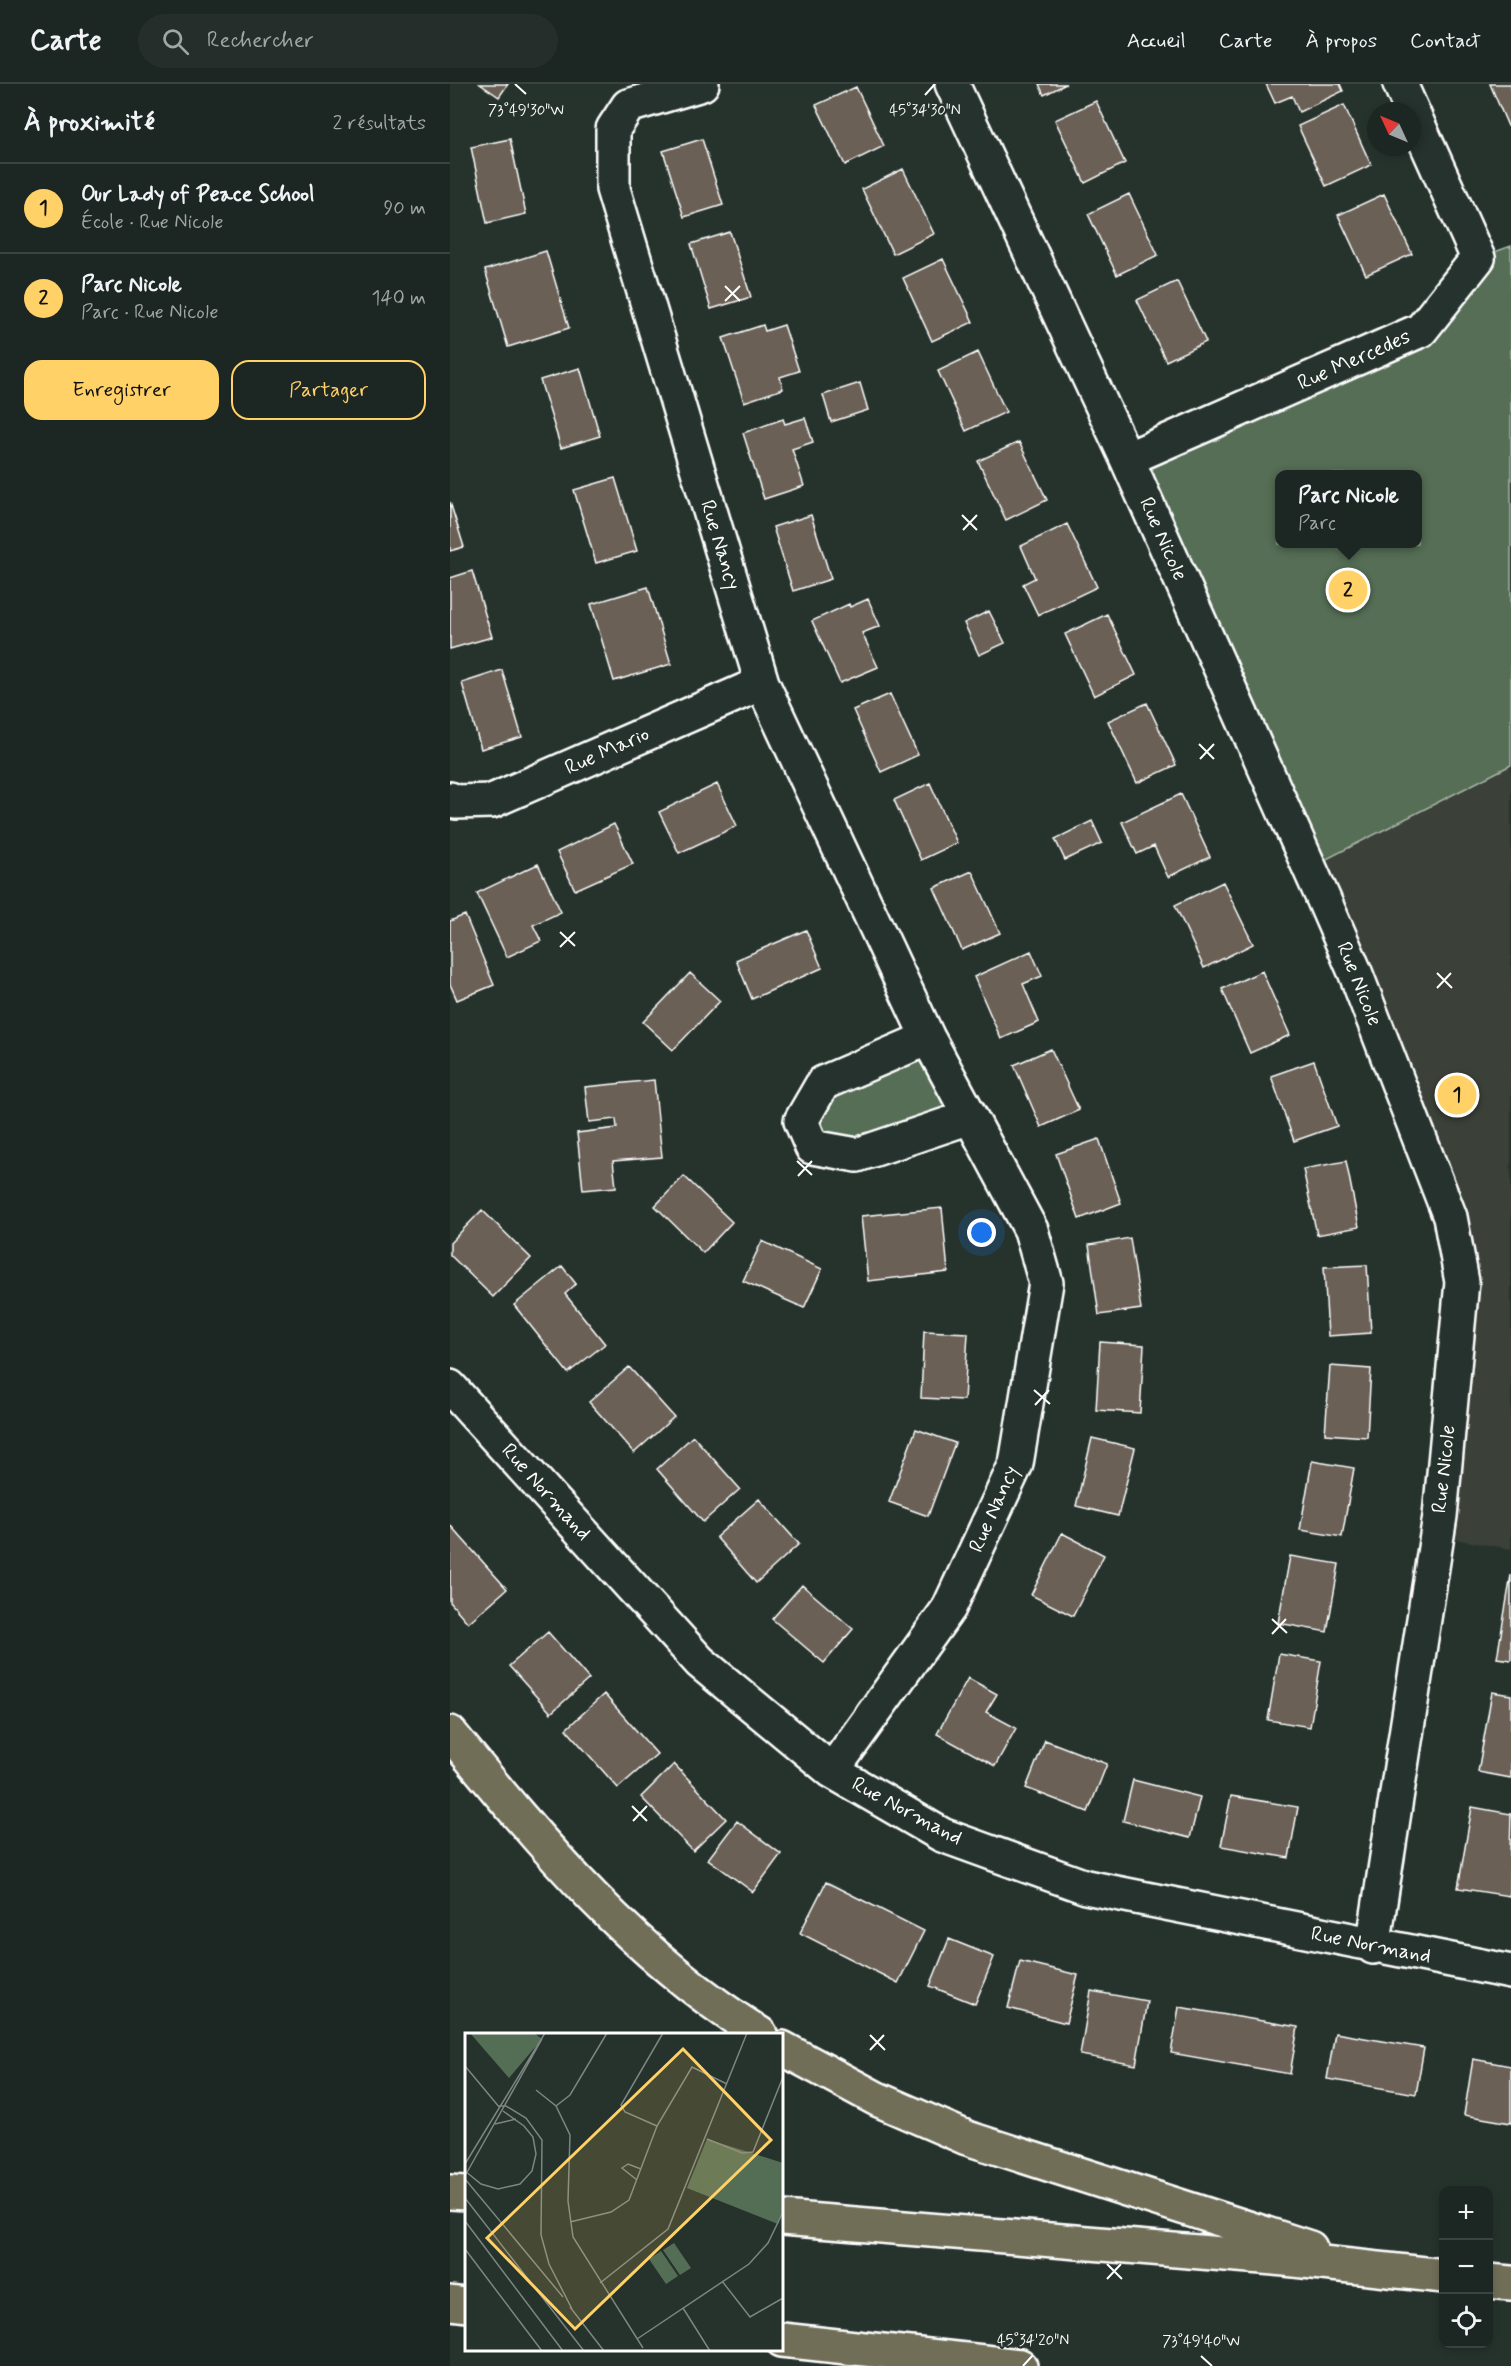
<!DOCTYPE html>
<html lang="fr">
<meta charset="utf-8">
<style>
body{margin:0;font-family:Mynerve,sans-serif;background:#252e2a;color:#f1f3f6}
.controls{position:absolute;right:18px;bottom:18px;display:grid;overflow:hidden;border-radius:12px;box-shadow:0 3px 9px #0003}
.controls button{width:54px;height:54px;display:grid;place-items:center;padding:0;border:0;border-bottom:2px solid #3a4340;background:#1c2622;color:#f1f3f6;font:30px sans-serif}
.compass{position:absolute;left:917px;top:18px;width:54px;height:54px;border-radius:50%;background:#1c2622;box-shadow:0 3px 9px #0003;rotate:314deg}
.you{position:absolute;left:532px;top:1149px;width:21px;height:21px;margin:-15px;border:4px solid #fff;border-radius:50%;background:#1a73e8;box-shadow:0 0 0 9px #1a73e833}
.badge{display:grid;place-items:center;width:39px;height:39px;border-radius:50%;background:#ffd166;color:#111;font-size:20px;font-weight:700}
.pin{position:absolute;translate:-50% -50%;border:3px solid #fff;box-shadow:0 2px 6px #0006}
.popup{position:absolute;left:825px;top:386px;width:147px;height:78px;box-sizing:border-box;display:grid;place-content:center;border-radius:12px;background:#1c2622;filter:drop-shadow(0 2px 4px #0005);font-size:20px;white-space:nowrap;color:#a0a5a5}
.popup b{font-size:22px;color:#f1f3f6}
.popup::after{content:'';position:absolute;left:50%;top:100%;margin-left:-12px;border:12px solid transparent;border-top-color:#1c2622}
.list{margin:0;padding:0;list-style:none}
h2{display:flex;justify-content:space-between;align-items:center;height:78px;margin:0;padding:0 24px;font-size:26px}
h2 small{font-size:20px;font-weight:400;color:#a0a5a5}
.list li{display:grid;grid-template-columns:39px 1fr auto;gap:18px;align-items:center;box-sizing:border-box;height:90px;padding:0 24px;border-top:2px solid #3a4340}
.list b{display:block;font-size:22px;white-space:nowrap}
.list p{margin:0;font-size:20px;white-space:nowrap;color:#a0a5a5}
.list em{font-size:20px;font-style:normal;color:#a0a5a5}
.actions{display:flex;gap:12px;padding:18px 24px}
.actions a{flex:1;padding:14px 0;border:2px solid #ffd166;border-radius:18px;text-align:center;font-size:21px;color:#ffd166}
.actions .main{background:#ffd166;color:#111}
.icon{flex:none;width:33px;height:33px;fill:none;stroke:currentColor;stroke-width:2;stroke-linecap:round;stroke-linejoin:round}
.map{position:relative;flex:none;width:1061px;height:2282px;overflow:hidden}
header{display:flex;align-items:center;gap:36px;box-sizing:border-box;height:84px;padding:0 30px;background:#1c2622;border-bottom:2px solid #3a4340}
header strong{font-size:28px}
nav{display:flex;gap:33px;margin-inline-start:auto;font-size:21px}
.search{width:420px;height:54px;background:#252e2a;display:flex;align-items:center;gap:15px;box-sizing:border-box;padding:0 21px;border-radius:33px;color:#a0a5a5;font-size:22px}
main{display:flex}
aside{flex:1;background:#1c2622}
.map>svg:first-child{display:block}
.built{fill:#3b4039}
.green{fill:#546e55;stroke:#aab6aa;stroke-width:1.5;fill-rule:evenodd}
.building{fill:#6b6055;stroke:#fff;stroke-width:1.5}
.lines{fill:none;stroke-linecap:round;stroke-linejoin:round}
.minor-casing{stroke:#fff;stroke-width:38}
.highway-casing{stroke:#fff;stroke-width:38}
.minor{stroke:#26332d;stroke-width:33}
.highway{stroke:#716e59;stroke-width:33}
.ticks{fill:none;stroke:#fff;stroke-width:2}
.labels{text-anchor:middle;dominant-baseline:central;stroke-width:4.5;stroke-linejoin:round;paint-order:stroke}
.street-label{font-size:21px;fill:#fff;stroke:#26332d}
.inset-road{fill:none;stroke:#7d8581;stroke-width:1.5}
.view{fill:#ffd166;fill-opacity:0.15;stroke:#ffd166;stroke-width:3}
.inset-edge{fill:none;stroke:#fff;stroke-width:3}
.ticks-label{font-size:15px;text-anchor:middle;fill:#fff;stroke:#26332d;stroke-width:4.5;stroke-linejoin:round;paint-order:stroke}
</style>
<header>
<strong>Carte</strong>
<div class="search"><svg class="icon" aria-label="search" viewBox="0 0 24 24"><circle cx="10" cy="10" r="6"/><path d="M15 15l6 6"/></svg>Rechercher</div>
<nav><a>Accueil</a><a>Carte</a><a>À propos</a><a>Contact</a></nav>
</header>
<main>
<aside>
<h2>À proximité<small>2 résultats</small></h2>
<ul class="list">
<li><span class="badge">1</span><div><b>Our Lady of Peace School</b><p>École · Rue Nicole</p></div><em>90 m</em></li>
<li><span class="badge">2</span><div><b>Parc Nicole</b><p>Parc · Rue Nicole</p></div><em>140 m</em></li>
</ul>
<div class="actions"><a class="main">Enregistrer</a><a>Partager</a></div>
</aside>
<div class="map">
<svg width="1061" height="2282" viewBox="0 0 1061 2282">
<rect width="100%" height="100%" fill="#26332d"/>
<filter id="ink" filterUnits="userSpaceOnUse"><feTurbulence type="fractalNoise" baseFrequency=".0167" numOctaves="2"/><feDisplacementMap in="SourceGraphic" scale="12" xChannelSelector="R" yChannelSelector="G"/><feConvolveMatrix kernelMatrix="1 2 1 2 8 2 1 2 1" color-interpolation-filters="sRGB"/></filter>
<g filter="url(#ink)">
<!-- built -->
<path class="built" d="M1061,681V1465L987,1452L1012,1198L859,784Z"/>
<!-- green -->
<path class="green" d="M1061,162V681L859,784L677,375L971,246L1028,174ZM829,390H967V460H829Z
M478,954L520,1033L362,1063L373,999Z"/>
<!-- building -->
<path class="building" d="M30,0H58L49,13Z
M589,0H616L594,11Z
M816,0H890L893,7L849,28L842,12L825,19Z
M1040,0H1061V41L1058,42Z
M406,3L434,62L395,81L366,21Z
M646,17L675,79L635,99L605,36Z
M894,21L921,81L876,102L848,42Z
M60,55L76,130L37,139L21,63Z
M252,55L273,121L234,133L213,67Z
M453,85L484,150L443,170L412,105Z
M679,110L708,171L667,191L638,130Z
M934,110L962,170L916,191L888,131Z
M280,148L301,213L261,225L241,160Z
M96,167L119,244L58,263L35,186Z
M493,175L523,238L482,257L453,194Z
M727,197L756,258L716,277L687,216Z
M313,241L315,247L334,241L349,287L330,293L333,305L294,318L273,254Z
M528,268L556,328L516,347L488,287Z
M130,284L150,352L111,364L90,296Z
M410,299L418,326L381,338L373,311Z
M355,334L363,358L342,365L354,402L314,415L293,349L333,335L335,340Z
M569,358L597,416L556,436L528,377Z
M165,394L187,467L146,479L124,406Z
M0,418L14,463L0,467Z
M361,431L381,495L343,507L323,443Z
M617,440L647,503L588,531L573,500L585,494L571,462Z
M22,487L42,553L0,565V494Z
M198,503L221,580L164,597L141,520Z
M418,515L430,542L412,549L428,583L390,599L362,537L399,520L400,523Z
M539,527L555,559L529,571L514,539Z
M657,530L686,591L644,612L615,550Z
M52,586L72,653L31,665L12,599Z
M440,610L468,671L431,688L403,626Z
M697,619L726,681L687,699L658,637Z
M480,699L507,759L471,776L444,716Z
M267,700L287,742L229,769L209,728Z
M731,710L760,773L718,793L704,762L687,770L672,738Z
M642,737L652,759L615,776L605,755Z
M164,740L183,780L125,806L107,768Z
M88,780L111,828L83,841L91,857L57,873L27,809Z
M522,787L550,849L512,866L484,804Z
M773,798L803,860L754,884L725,821Z
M15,831L44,901L7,916L0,900V837Z
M356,846L372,884L302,915L286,876Z
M581,867L592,892L573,900L589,938L551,955L524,893Z
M812,887L840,951L800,969L772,905Z
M240,889L270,917L223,966L193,938Z
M601,965L629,1026L591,1043L564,981Z
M864,977L887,1042L844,1057L821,992Z
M204,996L212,1073L163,1077L166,1103L133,1106L127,1049L167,1044L166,1035L139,1038L135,1003Z
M649,1055L671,1119L629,1135L606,1070Z
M896,1077L909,1143L867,1151L853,1085Z
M234,1092L282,1138L253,1169L205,1122Z
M492,1124L498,1188L418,1197L411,1132Z
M32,1126L81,1174L43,1213L0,1171V1159Z
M680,1154L691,1225L649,1231L639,1161Z
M312,1157L372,1185L354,1224L293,1197Z
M917,1181L921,1249L878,1252L874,1183Z
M112,1182L126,1200L115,1210L155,1260L118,1289L64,1221Z
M474,1247L518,1249L514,1316L471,1314Z
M650,1258L694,1261L690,1329L646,1326Z
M880,1282L921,1285L917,1353L875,1350Z
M179,1283L224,1333L184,1369L139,1318Z
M466,1345L505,1359L478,1432L439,1418Z
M243,1352L290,1405L253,1438L207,1385Z
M642,1354L685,1364L668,1432L626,1422Z
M862,1377L904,1384L892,1453L850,1446Z
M309,1415L349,1460L306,1499L266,1453Z
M0,1441L57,1505L18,1539L0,1518Z
M612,1449L654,1471L623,1532L581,1511Z
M840,1472L889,1480L877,1548L828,1539Z
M1061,1491V1576L1047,1574Z
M352,1501L403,1545L374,1579L322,1535Z
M98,1548L139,1595L101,1629L59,1582Z
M829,1570L871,1577L860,1643L818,1636Z
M518,1594L547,1610L536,1628L566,1644L545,1682L487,1650Z
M1042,1608L1061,1611V1694L1028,1688Z
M154,1610L207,1670L168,1704L116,1645Z
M595,1656L657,1680L638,1728L576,1704Z
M224,1680L276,1735L243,1767L191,1713Z
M683,1696L750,1713L740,1754L673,1737Z
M781,1712L848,1723L839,1774L771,1762Z
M1022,1723L1061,1730L1059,1812L1008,1804Z
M287,1737L331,1770L303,1808L258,1775Z
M376,1798L474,1847L448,1899L350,1849Z
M499,1855L544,1873L525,1920L480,1902Z
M570,1877L628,1891L616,1939L558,1924Z
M641,1907L697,1917L686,1981L630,1971Z
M729,1923L848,1943L840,1990L721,1969Z
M885,1949L974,1964L966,2010L877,1995Z
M1023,1975L1061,1982V2039L1014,2031Z"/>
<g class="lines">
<!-- minor casing -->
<g class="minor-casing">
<path id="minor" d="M252,0L178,22L163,45V105L312,599L478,954L581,1146L596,1199L566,1380L499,1524L382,1687
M502,0L677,375L873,814L905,888L1000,1133L1012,1198L990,1432L923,1863
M677,375L971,246L1028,174L950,0
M0,715L5,718L42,717L312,599
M478,954L373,999L351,1037L362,1063L407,1071L520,1033
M0,1303L250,1578L382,1687L492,1751L636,1803L1061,1888"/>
</g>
<!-- highway casing -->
<g class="highway-casing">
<path id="highway" d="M0,1649C92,1761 185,1873 310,1950
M332,1964L427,2015L517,2054L860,2164
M0,2108L16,2109
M332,2134L835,2175L994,2192
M1038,2197L1061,2199
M0,2219L16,2221
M332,2256L570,2282"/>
</g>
<!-- minor -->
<use href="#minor" class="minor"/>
<!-- highway -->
<use href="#highway" class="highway"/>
</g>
</g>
<!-- ticks -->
<path class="ticks" d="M65,0L76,10M475,11L485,0M275,202L290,217M275,217L290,202M512,431L527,446M513,446L527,431M749,660L764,675M750,675L764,660M110,848L125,862M110,863L125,848M987,889L1002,904M987,904L1001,889M347,1077L362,1091M348,1092L362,1077M584,1306L600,1320M585,1321L599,1306M822,1535L837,1549M822,1550L836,1535M182,1722L197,1737M183,1737L197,1722M420,1951L435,1966M420,1966L434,1951M657,2180L672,2195M657,2195L671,2180M751,2272L762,2282M573,2282L583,2271"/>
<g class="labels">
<!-- street labels -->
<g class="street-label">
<text transform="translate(904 276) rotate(-24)">Rue Mercedes</text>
<text transform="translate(713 455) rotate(66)">Rue Nicole</text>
<text transform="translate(270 461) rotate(73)">Rue Nancy</text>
<text transform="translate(157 667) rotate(-24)">Rue Mario</text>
<text transform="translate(909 900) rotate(68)">Rue Nicole</text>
<text transform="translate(994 1385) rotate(-84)">Rue Nicole</text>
<text transform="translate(96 1408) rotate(48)">Rue Normand</text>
<text transform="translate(544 1425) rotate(-66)">Rue Nancy</text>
<text transform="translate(457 1727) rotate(28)">Rue Normand</text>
<text transform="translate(921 1861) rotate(11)">Rue Normand</text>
</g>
</g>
<!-- overview -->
<g transform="translate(15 1949)">
<rect width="318" height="318" fill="#26332d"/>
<path d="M5,0H69L77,6L44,45ZM242,106L318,130V179L313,191L222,155ZM209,210L226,235L215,242L198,217ZM196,218L213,243L201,251L184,226Z" fill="#546e55"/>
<path class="inset-road" d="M0,33L35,75M71,57L91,73L105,102L103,168L108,204L178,315M34,73H41L61,85L77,107L76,202L84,231L107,276M91,73L105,62L142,0M30,91L51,86M192,93L160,79L156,72L198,0M242,106L277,120L288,119L318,44M0,131L80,0M0,138L16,151L33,156L55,151L67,138L71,121L68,104L59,93L38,78M1,141L77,6M0,146L98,264M172,147L157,135L163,131L176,136M0,165L119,318M0,188L98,318M105,189L146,179L164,167L192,93L227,34L262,51M0,216L77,318M257,248L285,284L318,265M135,250L203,196L282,0M105,274L139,318M218,275L245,318M172,306L284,231L303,210L318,179"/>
<path class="view" d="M218,16L306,107L110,296L22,205Z"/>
<rect width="318" height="318" class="inset-edge"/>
</g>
<g class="ticks-label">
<text x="76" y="31">73°49'30"W</text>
<text x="475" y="31">45°34'30"N</text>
<text x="583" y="2261">45°34'20"N</text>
<text x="751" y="2262">73°49'40"W</text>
</g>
</svg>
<div class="controls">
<button>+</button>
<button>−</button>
<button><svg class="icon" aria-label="locate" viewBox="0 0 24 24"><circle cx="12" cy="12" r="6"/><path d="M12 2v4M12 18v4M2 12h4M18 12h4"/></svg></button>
</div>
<svg class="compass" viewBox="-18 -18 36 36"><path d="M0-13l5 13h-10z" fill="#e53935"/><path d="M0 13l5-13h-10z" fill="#a0a5a5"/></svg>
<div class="you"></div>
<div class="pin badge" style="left:1007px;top:1011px">1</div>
<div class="pin badge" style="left:898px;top:506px">2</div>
<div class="popup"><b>Parc Nicole</b>Parc</div>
</div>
</main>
